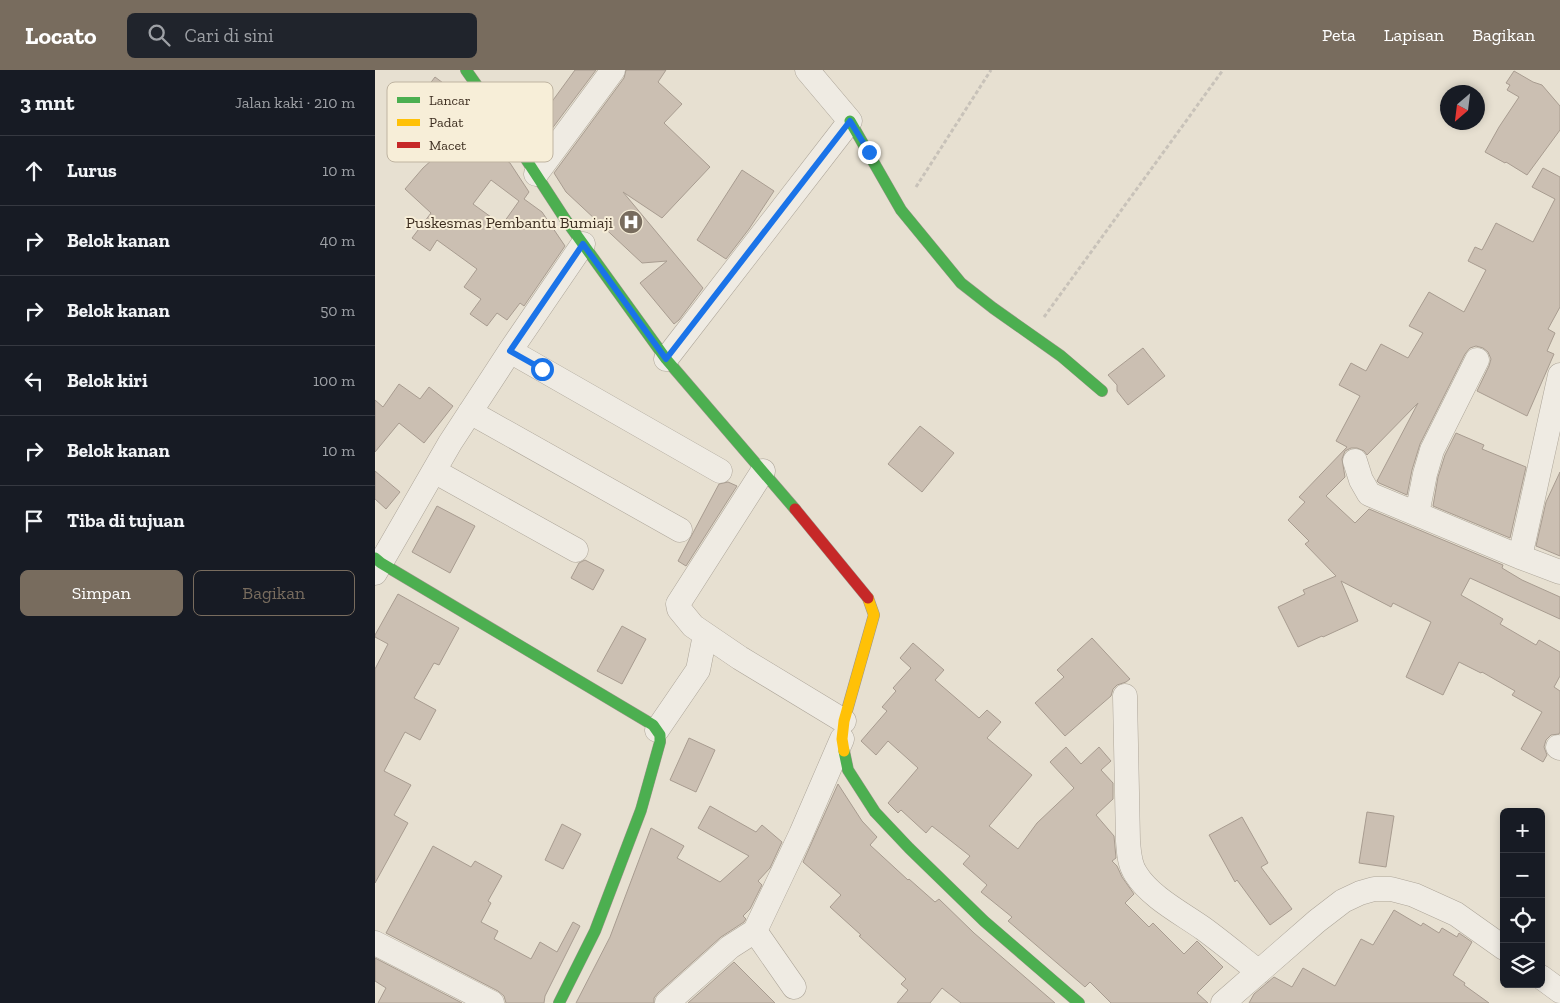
<!DOCTYPE html>
<html lang="id">
<meta charset="utf-8">
<style>
body{margin:0;font-family:"Zilla Slab",serif;background:#20242c;color:#f1f3f6}
.controls{position:absolute;right:15px;bottom:15px;display:grid;overflow:hidden;border-radius:8px;box-shadow:0 2px 8px #0003}
.controls button{width:45px;height:45px;display:grid;place-items:center;padding:0;border:0;border-bottom:1px solid #363941;background:#171b24;color:#f1f3f6;font:25px sans-serif}
.compass{position:absolute;left:1065px;top:15px;width:45px;height:45px;border-radius:50%;background:#171b24;box-shadow:0 2px 8px #0003;rotate:208deg}
.stop{position:absolute;width:15px;height:15px;margin:-11px;border:4px solid #1a73e8;border-radius:50%;background:#fff}
.stop.end{background:#1a73e8;border-color:#fff;box-shadow:0 1px 5px #0008}
.list{margin:0;padding:0;list-style:none}
h2{display:flex;justify-content:space-between;align-items:center;height:65px;margin:0;padding:0 20px;font-size:21px}
h2 small{font-size:16px;font-weight:400;color:#9ea1a6}
.list li{display:grid;grid-template-columns:32px 1fr auto;gap:15px;align-items:center;box-sizing:border-box;height:70px;padding:0 20px;border-top:1px solid #363941}
.list b{display:block;font-size:19px;white-space:nowrap}
.list em{font-size:16px;font-style:normal;color:#9ea1a6}
.actions{display:flex;gap:10px;padding:15px 20px}
.actions a{flex:1;padding:11px 0;border:1px solid #786c5e;border-radius:8px;text-align:center;font-size:18px;color:#786c5e}
.actions .main{background:#786c5e;color:#fff}
.icon{flex:none;width:28px;height:28px;fill:none;stroke:currentColor;stroke-width:2;stroke-linecap:round;stroke-linejoin:round}
.map{position:relative;flex:none;width:1185px;height:933px;overflow:hidden}
header{display:flex;align-items:center;gap:30px;box-sizing:border-box;height:70px;padding:0 25px;background:#786c5e;color:#fff}
header strong{font-size:24px}
nav{display:flex;gap:28px;margin-inline-start:auto;font-size:18px}
.search{width:350px;height:45px;background:#20242c;display:flex;align-items:center;gap:12px;box-sizing:border-box;padding:0 18px;border-radius:8px;color:#9ea1a6;font-size:19px}
main{display:flex}
aside{flex:1;background:#171b24}
.map>svg:first-child{display:block}
.building{fill:#cbbfb2;stroke:#a89c90;fill-rule:evenodd}
.lines{fill:none;stroke-linecap:round;stroke-linejoin:round}
.street-casing{stroke:#ada599;stroke-width:25}
.fast-casing{stroke:#9c958a;stroke-width:12}
.slow-casing{stroke:#9c958a;stroke-width:12}
.jam-casing{stroke:#9c958a;stroke-width:12}
.path{stroke:#c8c2b9;stroke-width:3;stroke-dasharray:4 2.5;stroke-linecap:butt}
.street{stroke:#efebe3;stroke-width:24}
.fast{stroke:#4caf50;stroke-width:11}
.slow{stroke:#ffc107;stroke-width:11}
.jam{stroke:#c62828;stroke-width:11}
.route{stroke:#1a73e8;stroke-width:6}
.labels{text-anchor:middle;dominant-baseline:central;stroke-width:4;stroke-linejoin:round;paint-order:stroke}
.poi-label{font-size:16px;fill:#3d2e20;stroke:#f7eed8;text-anchor:end}
.key{fill:#f7eed8;stroke:#bfb4a1;stroke-width:1}
.key-label{font-size:14px;fill:#3d2e20}
</style>
<header>
<strong>Locato</strong>
<div class="search"><svg class="icon" aria-label="search" viewBox="0 0 24 24"><circle cx="10" cy="10" r="6"/><path d="M15 15l6 6"/></svg>Cari di sini</div>
<nav><a>Peta</a><a>Lapisan</a><a>Bagikan</a></nav>
</header>
<main>
<aside>
<h2>3 mnt<small>Jalan kaki · 210 m</small></h2>
<ul class="list">
<li><svg class="icon" aria-label="ahead" viewBox="0 0 24 24"><path d="M12 20V5M6 11l6-6 6 6"/></svg><div><b>Lurus</b></div><em>10 m</em></li>
<li><svg class="icon" aria-label="right" viewBox="0 0 24 24"><path d="M7 20v-9h11M14 6l5 5-5 5"/></svg><div><b>Belok kanan</b></div><em>40 m</em></li>
<li><svg class="icon" aria-label="right" viewBox="0 0 24 24"><path d="M7 20v-9h11M14 6l5 5-5 5"/></svg><div><b>Belok kanan</b></div><em>50 m</em></li>
<li><svg class="icon" aria-label="left" viewBox="0 0 24 24"><path d="M17 20v-9H6M10 6l-5 5 5 5"/></svg><div><b>Belok kiri</b></div><em>100 m</em></li>
<li><svg class="icon" aria-label="right" viewBox="0 0 24 24"><path d="M7 20v-9h11M14 6l5 5-5 5"/></svg><div><b>Belok kanan</b></div><em>10 m</em></li>
<li><svg class="icon" aria-label="arrive" viewBox="0 0 24 24"><path d="M6 21V4h12l-3 4 3 4H6"/></svg><div><b>Tiba di tujuan</b></div></li>
</ul>
<div class="actions"><a class="main">Simpan</a><a>Bagikan</a></div>
</aside>
<div class="map">
<svg width="1185" height="933" viewBox="0 0 1185 933">
<rect width="100%" height="100%" fill="#e7e0d1"/>
<!-- building -->
<path class="building" d="M200,0H221L170,68L157,59Z
M251,0H291L283,12L307,34L289,53L335,97L287,148L248,122L328,218L304,250L299,254L265,213L292,191L267,193L191,122L179,103L249,8Z
M1139,1L1158,12L1167,15L1185,36V60L1152,105L1131,92L1130,93L1110,82L1124,57L1144,27L1132,20L1135,15L1131,13Z
M60,7L95,33L130,86L128,88L135,93L154,122L149,129L167,142L190,176L149,236L145,233L132,250L122,243L112,256L95,244L106,229L89,217L102,199L62,170L55,181L37,168L56,143L30,119L48,98L69,79L29,48ZM116,110L144,131L127,155L98,134Z
M1168,98L1185,107V237L1173,259L1180,263L1172,281L1179,284L1152,346L1102,321L1114,296L1116,289L1113,282L1108,278L1101,276L1095,278L1090,284L1045,374L1037,400L1032,425L1004,413L1002,411L1043,333L992,385L989,381L982,378H976L970,381L967,389L970,407L951,426L980,453L994,439L1128,495L1127,498L1147,510L1185,527V549L1095,508L1086,525L1128,549L1125,554L1161,575L1164,570L1185,582V606L1179,617L1185,621V662L1184,664L1176,665L1171,670L1169,677L1172,685L1168,692L1146,679L1167,642L1137,625L1140,621L1107,602L1106,603L1084,592L1068,625L1031,607L1056,552L1018,533L1016,537L966,511L983,551L948,567L947,566L923,577L903,537L930,524L928,520L961,506L930,474L934,471L913,450L930,432L924,427L972,377L961,371L985,326L964,315L976,293L991,301L1006,274L1033,288L1048,263L1034,256L1054,222L1089,242L1111,200L1093,191L1100,177L1107,180L1121,153L1158,172L1180,129L1157,117Z
M367,100L399,121L374,159L351,189L322,170Z
M768,278L790,306L753,335L742,321V315L733,305Z
M24,314L45,329L54,317L78,336L49,373L24,353L0,382V330L8,337Z
M545,356L579,383L547,422L513,394Z
M1081,363L1109,375L1107,379L1151,397L1135,468L1058,436L1063,407L1070,385Z
M0,401L25,422L11,439L0,429Z
M1185,402V486L1161,476L1171,432Z
M353,412L362,416L311,496L303,491L344,414Z
M62,436L100,456L75,503L37,482Z
M210,490L229,500L218,520L196,508L204,493Z
M23,524L84,558L64,595L59,593L39,628L61,640L45,670L30,662L9,701L36,715L19,745L33,753L0,813V599L13,574L0,567V565Z
M247,556L271,569L247,614L222,601Z
M717,568L755,609L751,612L742,615L738,619L736,626L690,666L660,633L689,607L682,600Z
M538,573L569,600L560,610L604,648L612,640L626,652L612,668L657,705L614,756L643,779L662,753L699,718L675,692L691,677L706,694L724,677L736,691L726,700L738,713V729L721,745L739,766L741,788L737,791L742,796L747,807L759,824L750,833L774,857L778,853L809,884L822,871L848,897L822,923L833,933H736L715,912L710,917L633,851L637,847L606,822L612,815L588,794L595,786L557,756L551,763L526,740L523,743L513,733L543,698L513,671L501,685L486,671L512,641L507,637L521,621L518,618L536,598L525,588Z
M314,668L340,680L321,722L295,710Z
M463,714L487,751L502,767L495,775L533,810L534,809L560,832L564,829L599,863L680,933H586L567,918L555,933H522L533,920L526,914L531,909L484,866L486,865L455,837L466,825L428,792Z
M335,736L381,762L387,755L407,772L395,798L383,811L387,815L375,839L368,846L371,849L369,852L346,867L283,923L279,928V933H201L235,867L276,758L309,776L302,788L345,812L374,786L323,758Z
M992,742L1019,746L1011,797L984,793Z
M867,747L893,793L886,797L917,839L895,855L862,810L860,812L834,765Z
M187,754L206,764L188,799L170,790Z
M58,776L96,797L100,791L127,806L113,831L116,833L106,852L123,861L119,869L156,889L165,872L182,882L198,852L205,856L170,926L169,933H131L129,926L123,921L11,863Z
M1019,840L1046,856L1048,853L1064,863L1067,858L1082,867L1084,863L1097,872L1078,905L1090,913L1089,915L1114,933H874L879,924L899,907L917,917L928,898L960,916L986,869L998,875Z
M0,888L87,933H3L11,918L0,911Z
M359,892L400,933H313Z"/>
<g class="lines">
<!-- street casing -->
<g class="street-casing">
<path id="street" d="M161,104L238,0
M135,281L345,401
M291,289L475,51L432,0
M1185,305L1145,487L1185,502
M95,342L305,460
M980,391L986,410L994,424L1145,487
M59,401L201,480
M388,401L312,520L303,534L304,539L318,556L365,588L469,651
M1042,444L1050,404L1057,380L1102,290
M0,503L75,373L135,281L208,174
M750,626L753,771C754,782 754,794 761,804C775,827 808,844 829,859C848,873 866,888 884,902
M282,660L323,600L330,565
M1183,677L1185,678
M380,861L419,917
M0,873L117,933
M1166,907L1185,921
M292,933L355,877L380,861L426,764L467,669
M848,933L942,851L968,831L985,823L999,819H1016L1039,825L1081,844L1129,878"/>
</g>
<!-- fast casing -->
<g class="fast-casing">
<path id="fast" d="M91,0L117,37L190,149L291,289L420,439
M475,51L526,140L586,213L618,238L686,286L727,321
M0,488L6,493L278,655L285,665V672L266,740L220,861L184,933
M469,681L473,700L500,742L534,778L609,851L704,933"/>
</g>
<!-- slow casing -->
<g class="slow-casing">
<path id="slow" d="M469,681L467,669L469,651L499,545L493,528"/>
</g>
<!-- jam casing -->
<g class="jam-casing">
<path id="jam" d="M420,439L493,528"/>
</g>
<!-- path -->
<path class="path" d="M541,117L616,0
M669,247L848,0"/>
<!-- street -->
<use href="#street" class="street"/>
<!-- fast -->
<use href="#fast" class="fast"/>
<!-- slow -->
<use href="#slow" class="slow"/>
<!-- jam -->
<use href="#jam" class="jam"/>
</g>
<g class="lines">
<!-- route -->
<path class="route" d="M167,299L135,281L208,174L291,289L475,51L494,82"/>
</g>
<!-- icons -->
<defs>
<g id="hospital-disc" transform="scale(1.25)"><circle r="9.5" fill="#786c5e" stroke="#f7eed8"/><path d="M-5-5h3v3.5h4V-5h3V5h-3V1.5h-4V5h-3Z" fill="#fff"/></g>
</defs>
<g fill-rule="evenodd">
<use href="#hospital-disc" x="256" y="152"/>
</g>
<g class="labels">
<!-- poi labels -->
<g class="poi-label">
<text x="238" y="152">Puskesmas Pembantu Bumiaji</text>
</g>
</g>
<!-- legend -->
<rect x="12" y="12" width="166" height="80" rx="8" class="key"/>
<rect x="22" y="27" width="23" height="6" fill="#4caf50"/>
<rect x="22" y="49" width="23" height="7" fill="#ffc107"/>
<rect x="22" y="72" width="23" height="6" fill="#c62828"/>
<g class="key-label">
<text x="54" y="35">Lancar</text>
<text x="54" y="57">Padat</text>
<text x="54" y="80">Macet</text>
</g>
</svg>
<div class="controls">
<button>+</button>
<button>−</button>
<button><svg class="icon" aria-label="locate" viewBox="0 0 24 24"><circle cx="12" cy="12" r="6"/><path d="M12 2v4M12 18v4M2 12h4M18 12h4"/></svg></button>
<button><svg class="icon" aria-label="layers" viewBox="0 0 24 24"><path d="M12 4l9 5-9 5-9-5zM3 14l9 5 9-5"/></svg></button>
</div>
<svg class="compass" viewBox="-18 -18 36 36"><path d="M0-13l5 13h-10z" fill="#e53935"/><path d="M0 13l5-13h-10z" fill="#9ea1a6"/></svg>
<div class="stop" style="left:167px;top:299px"></div>
<div class="stop end" style="left:494px;top:82px"></div>
</div>
</main>
